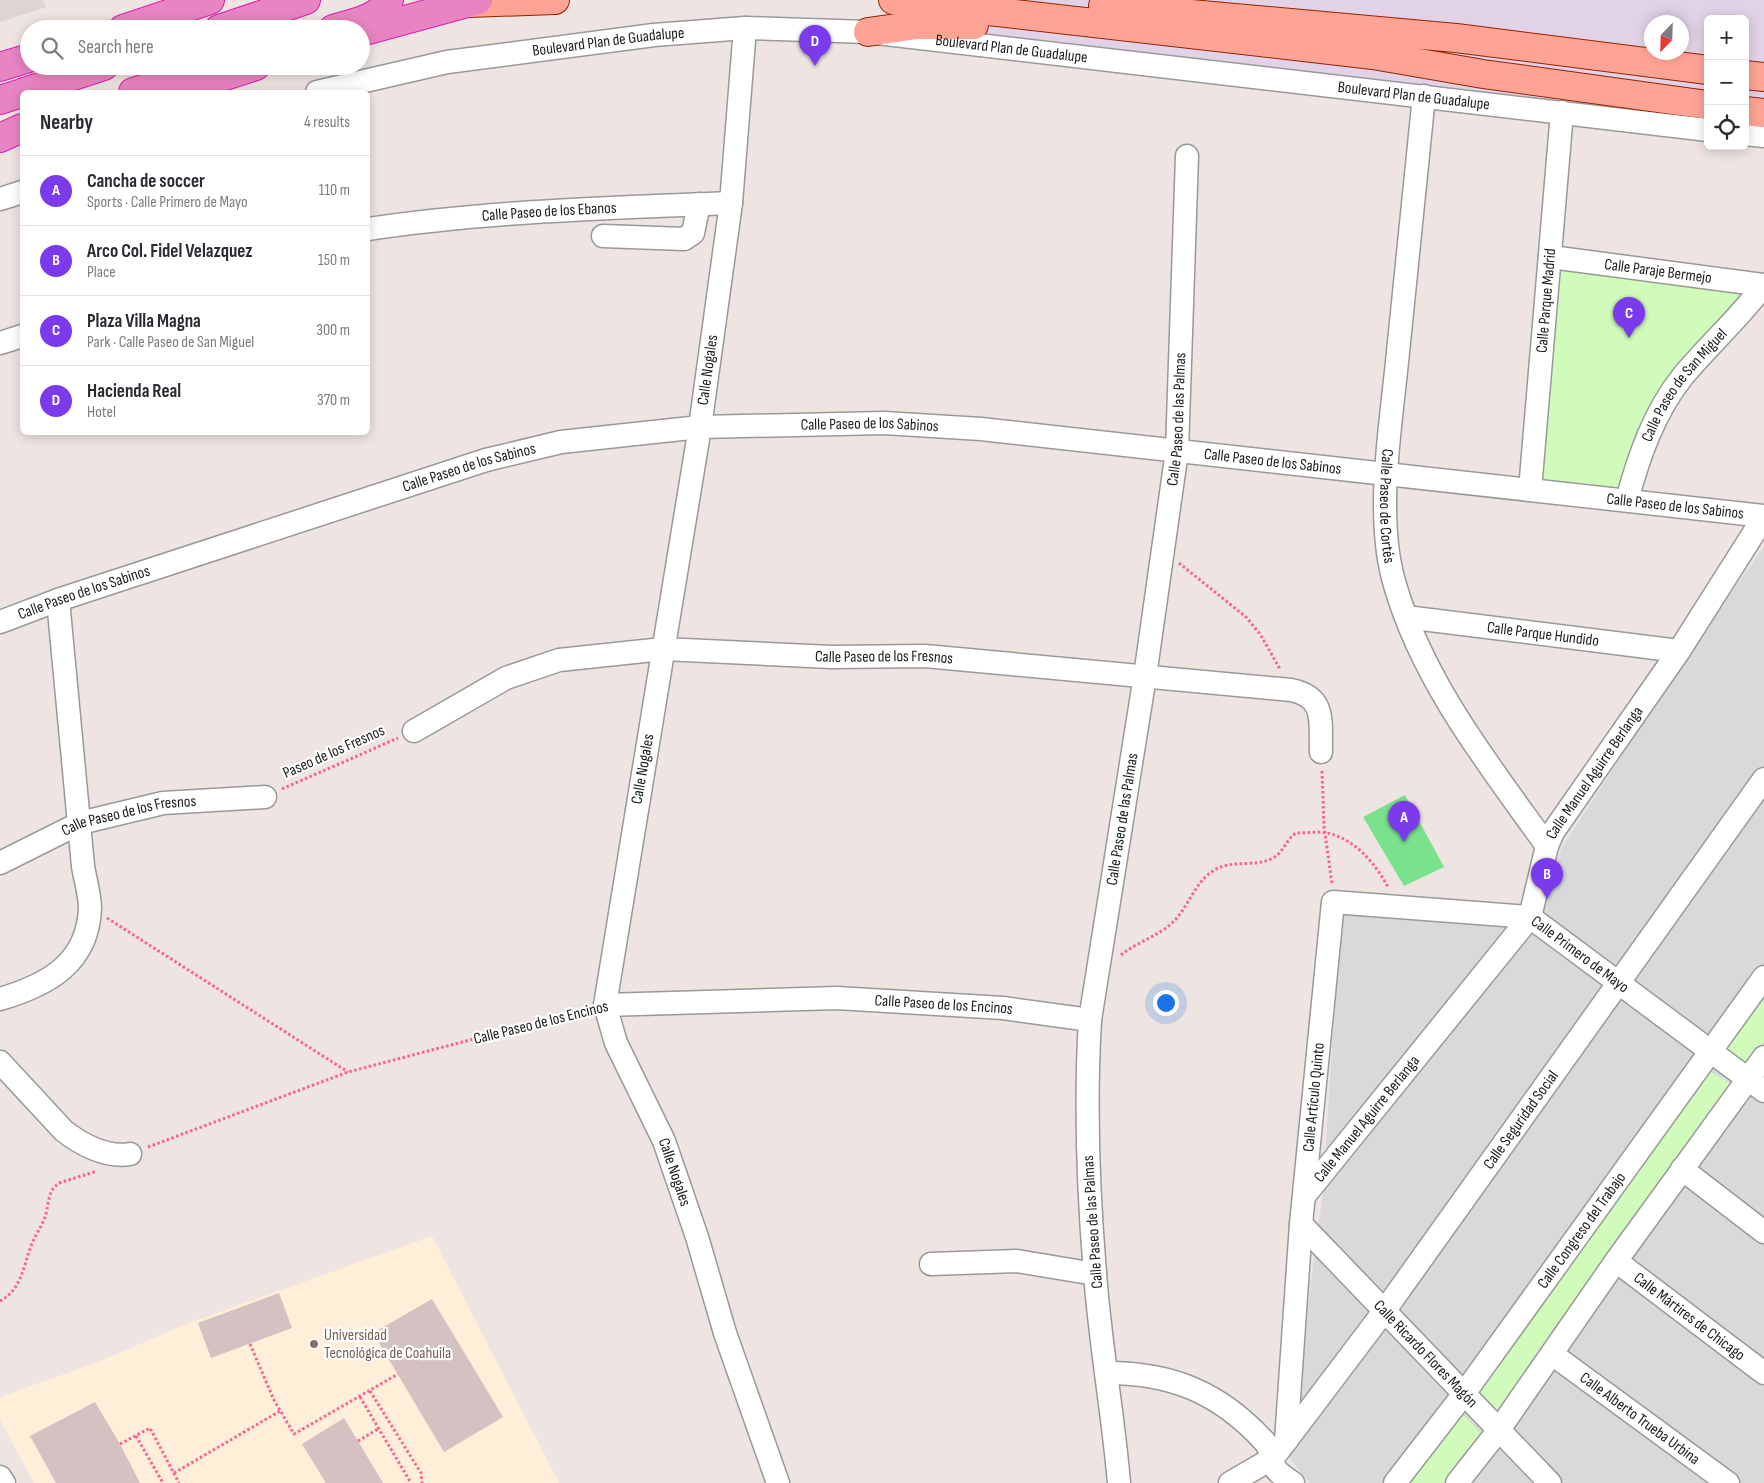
<!DOCTYPE html>
<meta charset="utf-8">
<style>
body{margin:0;font-family:"Sofia Sans Condensed",sans-serif;background:#f2f2f3;color:#2b2b33}
.controls{position:absolute;right:15px;top:15px;display:grid;overflow:hidden;border-radius:8px;box-shadow:0 2px 12px #0003}
.controls button{width:45px;height:45px;display:grid;place-items:center;padding:0;border:0;border-bottom:1px solid #e1e1e2;background:#fff;color:#2b2b33;font:25px sans-serif}
.compass{position:absolute;left:1644px;top:15px;width:45px;height:45px;border-radius:50%;background:#fff;box-shadow:0 2px 12px #0003;rotate:203deg}
.you{position:absolute;left:1165px;top:1002px;width:18px;height:18px;margin:-12px;border:4px solid #fff;border-radius:50%;background:#1a73e8;box-shadow:0 0 0 8px #1a73e833}
.badge{display:grid;place-items:center;width:32px;height:32px;border-radius:50%;background:#7c3aed;color:#fff;font-size:16px;font-weight:700}
.pin{position:absolute;translate:-50% -41px;filter:drop-shadow(0 1px 2px #0008)}
.pin::after{content:'';position:absolute;top:26px;width:18px;height:15px;background:inherit;clip-path:polygon(0 0,100% 0,50% 100%)}
.list{margin:0;padding:0;list-style:none}
h2{display:flex;justify-content:space-between;align-items:center;height:65px;margin:0;padding:0 20px;font-size:21px}
h2 small{font-size:16px;font-weight:400;color:#7c7c81}
.list li{display:grid;grid-template-columns:32px 1fr auto;gap:15px;align-items:center;box-sizing:border-box;height:70px;padding:0 20px;border-top:1px solid #e1e1e2}
.list b{display:block;font-size:19px;white-space:nowrap}
.list p{margin:0;font-size:16px;white-space:nowrap;color:#7c7c81}
.list em{font-size:16px;font-style:normal;color:#7c7c81}
.icon{flex:none;width:28px;height:28px;fill:none;stroke:currentColor;stroke-width:2;stroke-linecap:round;stroke-linejoin:round}
.map{position:relative;flex:none;width:1764px;height:1483px;overflow:hidden}
.search{position:absolute;background:#fff;box-shadow:0 2px 12px #0003;left:20px;top:20px;width:350px;height:55px;display:flex;align-items:center;gap:12px;box-sizing:border-box;padding:0 18px;border-radius:28px;color:#7c7c81;font-size:19px}
.panel{position:absolute;background:#fff;box-shadow:0 2px 12px #0003;left:20px;top:90px;width:350px;height:345px;border-radius:8px}
.map>svg:first-child{display:block}
.residential{fill:#dad9d9}
.industrial{fill:#e2d2e7;fill-rule:evenodd}
.education{fill:#ffeed8}
.airport{fill:#dcd5d2}
.park{fill:#d1fbba}
.pitch{fill:#7ae18d}
.building{fill:#d4c1c1}
.lines{fill:none;stroke-linecap:round;stroke-linejoin:round}
.minor-casing{stroke:#999;stroke-width:25}
.major-casing{stroke:#932300;stroke-width:30}
.highway-casing{stroke:#dd1db1;stroke-width:30}
.path{stroke:#ff6094;stroke-width:3;stroke-dasharray:2.5 2.5;stroke-linecap:butt}
.minor{stroke:#fff;stroke-width:22}
.major{stroke:#ffa394;stroke-width:28}
.highway{stroke:#e984c2;stroke-width:28}
.education-dot{fill:#8d6e63;stroke:#fff;stroke-width:2}
.labels{text-anchor:middle;dominant-baseline:central;stroke-width:4.5;stroke-linejoin:round;paint-order:stroke}
.street-label{font-size:16px;fill:#1c1c1c;stroke:#fff}
.education-label{font-size:16px;fill:#785e54;stroke:#fff;text-anchor:start}
</style>
<div class="map">
<svg width="1764" height="1483" viewBox="0 0 1764 1483">
<rect width="100%" height="100%" fill="#eee4e1"/>
<!-- residential -->
<path class="residential" d="M1764,547V1483H1310L1288,1456L1323,1192L1341,903L1538,920L1561,849L1691,649Z"/>
<!-- industrial -->
<path class="industrial" d="M963,0H1764V143L1745,141V19H1708V136L958,49ZM1652,22H1682V52H1652Z"/>
<!-- education -->
<path class="education" d="M432,1236L559,1483H34L0,1420V1397L101,1361L181,1326Z"/>
<!-- airport -->
<path class="airport" d="M0,0H43L46,7L0,22Z"/>
<!-- park -->
<path class="park" d="M1560,266L1746,288L1666,387L1621,491L1539,481Z
M1764,996V1041L1748,1064L1726,1049Z
M1708,1070L1733,1085L1498,1412L1479,1392Z
M1463,1414L1482,1435L1444,1483H1411Z"/>
<!-- pitch -->
<path class="pitch" d="M1405,795L1444,867L1404,886L1363,817Z"/>
<!-- building -->
<path class="building" d="M279,1293L292,1328L211,1358L198,1323Z
M432,1299L503,1417L444,1452L373,1333Z
M95,1402L120,1444L140,1483H56L30,1436Z
M344,1418L358,1441L383,1483H326L302,1444Z"/>
<g class="lines">
<!-- minor casing -->
<g class="minor-casing">
<g id="minor">
<path id="s1" d="M745,28L731,203L700,427L605,1005L616,1043L664,1141L697,1237L725,1333L778,1483"/>
<path id="s2" d="M317,92L447,62L654,35L745,28L868,32L1708,130"/>
<path id="s3" d="M1424,96C1415,185 1406,274 1397,362C1390,431 1375,519 1395,585C1423,682 1489,765 1547,846"/>
<path d="M1745,134L1764,136"/>
<path d="M0,199L22,192"/>
<path id="s4" d="M368,229C488,211 609,208 731,203"/>
<path d="M603,236L684,239L693,233L699,204"/>
<path id="s5" d="M1551,257L1764,285"/>
<path d="M0,343L22,336"/>
<path id="s6" d="M1530,490L1562,112"/>
<path id="s7" d="M1627,500C1639,456 1654,412 1683,376C1709,345 1740,317 1764,285"/>
<path id="s8" d="M1406,617L1679,651"/>
<path id="s9" d="M0,622L58,600L486,460L561,442L700,427L884,423L981,429L1764,516"/>
<path id="s10" d="M414,731L506,678L559,660L663,649L831,657L925,656L1291,690C1327,697 1320,723 1321,752"/>
<path id="s11" d="M0,863L80,823L163,803L265,797"/>
<path d="M0,999C48,985 88,963 90,908C90,895 85,879 83,866L58,600"/>
<path id="s12" d="M605,1005L837,998L1003,1008L1090,1020"/>
<path d="M0,1062L64,1131C82,1145 107,1158 130,1154"/>
<path d="M1682,1169L1764,1232"/>
<path id="s13" d="M1305,1195L1530,917L1547,846L1553,832L1679,651L1764,517"/>
<path id="s14" d="M1301,1224L1550,1483"/>
<path id="s15" d="M1616,1261L1764,1373"/>
<path d="M931,1264L1017,1261L1095,1274"/>
<path id="s16" d="M1552,1354L1728,1483"/>
<path d="M1108,1373C1172,1373 1220,1393 1264,1441C1274,1452 1270,1459 1275,1468C1279,1474 1287,1479 1293,1483"/>
<path id="s17" d="M1286,1441L1301,1224L1333,902L1530,917L1764,1091"/>
<path d="M0,1477L4,1483"/>
<path id="s18" d="M1119,1483C1113,1413 1100,1343 1095,1273C1088,1189 1085,1104 1090,1020L1145,676L1177,451L1187,156"/>
<path id="s19" d="M1230,1483L1273,1458L1286,1441L1385,1310L1764,779"/>
<path id="s20" d="M1395,1483L1463,1395L1764,977"/>
<path d="M1457,1483L1498,1431L1616,1261L1764,1057"/>
</g>
</g>
<!-- major casing -->
<g class="major-casing">
<path id="major" d="M893,0L1373,55L1483,74L1708,105
M469,3L555,0
M1103,6L1456,38L1708,70
M868,32L917,25H974
M1745,75L1764,77
M1745,111L1764,113"/>
</g>
<!-- highway casing -->
<g class="highway-casing">
<path id="highway" d="M123,29L210,0
M219,29L306,0
M333,29C352,23 379,19 389,0
M361,32L478,0
M0,67L29,58
M197,85L256,66
M24,92L104,66
M133,92L215,66
M0,100L22,93
M0,138L22,128"/>
</g>
<!-- path -->
<path class="path" d="M1179,563L1246,617L1260,634L1280,669
M1322,771L1324,826L1332,884
M282,789L398,738
M107,918L348,1072
M1121,955C1137,942 1159,936 1173,922C1189,907 1194,883 1213,871C1231,858 1259,869 1276,856C1284,850 1287,839 1296,833C1306,833 1318,831 1327,833C1355,839 1375,863 1388,887
M148,1147L348,1072L588,1009
M0,1301C22,1289 23,1267 31,1246C35,1235 43,1225 46,1214C49,1201 48,1191 59,1183L97,1171
M250,1344L274,1400L294,1434L398,1374
M370,1391L421,1473L422,1483
M360,1397L411,1483
M136,1436L163,1483
M358,1441L378,1429
M120,1444L150,1428L179,1483
M174,1473L280,1411"/>
<!-- minor -->
<use href="#minor" class="minor"/>
<!-- major -->
<use href="#major" class="major"/>
<!-- highway -->
<use href="#highway" class="highway"/>
</g>
<!-- markers -->
<circle class="education-dot" cx="314" cy="1344" r="5"/>
<g class="labels">
<!-- street labels -->
<g class="street-label">
<text stroke="none"><textPath href="#s2" startOffset="296">Boulevard Plan de Guadalupe</textPath></text>
<text stroke="none"><textPath href="#s2" startOffset="701">Boulevard Plan de Guadalupe</textPath></text>
<text stroke="none"><textPath href="#s2" startOffset="1106">Boulevard Plan de Guadalupe</textPath></text>
<text stroke="none"><textPath href="#s4" startOffset="182">Calle Paseo de los Ebanos</textPath></text>
<text stroke="none"><textPath href="#s5" startOffset="108">Calle Paraje Bermejo</textPath></text>
<text stroke="none"><textPath href="#s6" startOffset="190">Calle Parque Madrid</textPath></text>
<text transform="translate(708 370) rotate(-82)">Calle Nogales</text>
<text stroke="none"><textPath href="#s7" startOffset="130">Calle Paseo de San Miguel</textPath></text>
<text stroke="none"><textPath href="#s18" startOffset="1072">Calle Paseo de las Palmas</textPath></text>
<text stroke="none"><textPath href="#s9" startOffset="899">Calle Paseo de los Sabinos</textPath></text>
<text stroke="none"><textPath href="#s9" startOffset="1304">Calle Paseo de los Sabinos</textPath></text>
<text stroke="none"><textPath href="#s9" startOffset="494">Calle Paseo de los Sabinos</textPath></text>
<text stroke="none"><textPath href="#s9" startOffset="1709">Calle Paseo de los Sabinos</textPath></text>
<text stroke="none"><textPath href="#s3" startOffset="412">Calle Paseo de Cortés</textPath></text>
<text stroke="none"><textPath href="#s9" startOffset="89">Calle Paseo de los Sabinos</textPath></text>
<text stroke="none"><textPath href="#s8" startOffset="138">Calle Parque Hundido</textPath></text>
<text stroke="none"><textPath href="#s10" startOffset="488">Calle Paseo de los Fresnos</textPath></text>
<text transform="translate(334 752) rotate(-24)">Paseo de los Fresnos</text>
<text transform="translate(643 769) rotate(-80)">Calle Nogales</text>
<text stroke="none"><textPath href="#s13" startOffset="518">Calle Manuel Aguirre Berlanga</textPath></text>
<text stroke="none"><textPath href="#s11" startOffset="139">Calle Paseo de los Fresnos</textPath></text>
<text stroke="none"><textPath href="#s18" startOffset="668">Calle Paseo de las Palmas</textPath></text>
<text stroke="none"><textPath href="#s17" startOffset="801">Calle Primero de Mayo</textPath></text>
<text stroke="none"><textPath href="#s12" startOffset="339">Calle Paseo de los Encinos</textPath></text>
<text transform="translate(541 1023) rotate(-14)">Calle Paseo de los Encinos</text>
<text stroke="none"><textPath href="#s17" startOffset="345">Calle Artículo Quinto</textPath></text>
<text stroke="none"><textPath href="#s13" startOffset="98">Calle Manuel Aguirre Berlanga</textPath></text>
<text stroke="none"><textPath href="#s19" startOffset="469">Calle Seguridad Social</textPath></text>
<text stroke="none"><textPath href="#s1" startOffset="1169">Calle Nogales</textPath></text>
<text transform="translate(1093 1222) rotate(-94)">Calle Paseo de las Palmas</text>
<text stroke="none"><textPath href="#s20" startOffset="314">Calle Congreso del Trabajo</textPath></text>
<text stroke="none"><textPath href="#s15" startOffset="92">Calle Mártires de Chicago</textPath></text>
<text stroke="none"><textPath href="#s14" startOffset="180">Calle Ricardo Flores Magón</textPath></text>
<text stroke="none"><textPath href="#s16" startOffset="109">Calle Alberto Trueba Urbina</textPath></text>
</g>
<!-- education labels -->
<g class="education-label">
<text x="324" y="1335">Universidad<tspan x="324" dy="18">Tecnológica de Coahuila</tspan></text>
</g>
</g>
</svg>
<div class="controls">
<button>+</button>
<button>−</button>
<button><svg class="icon" aria-label="locate" viewBox="0 0 24 24"><circle cx="12" cy="12" r="6"/><path d="M12 2v4M12 18v4M2 12h4M18 12h4"/></svg></button>
</div>
<svg class="compass" viewBox="-18 -18 36 36"><path d="M0-13l5 13h-10z" fill="#e53935"/><path d="M0 13l5-13h-10z" fill="#7c7c81"/></svg>
<div class="you"></div>
<div class="pin badge" style="left:1404px;top:842px">A</div>
<div class="pin badge" style="left:1547px;top:899px">B</div>
<div class="pin badge" style="left:1629px;top:338px">C</div>
<div class="pin badge" style="left:815px;top:66px">D</div>
<div class="search"><svg class="icon" aria-label="search" viewBox="0 0 24 24"><circle cx="10" cy="10" r="6"/><path d="M15 15l6 6"/></svg>Search here</div>
<section class="panel">
<h2>Nearby<small>4 results</small></h2>
<ul class="list">
<li><span class="badge">A</span><div><b>Cancha de soccer</b><p>Sports · Calle Primero de Mayo</p></div><em>110 m</em></li>
<li><span class="badge">B</span><div><b>Arco Col. Fidel Velazquez</b><p>Place</p></div><em>150 m</em></li>
<li><span class="badge">C</span><div><b>Plaza Villa Magna</b><p>Park · Calle Paseo de San Miguel</p></div><em>300 m</em></li>
<li><span class="badge">D</span><div><b>Hacienda Real</b><p>Hotel</p></div><em>370 m</em></li>
</ul>
</section>
</div>
